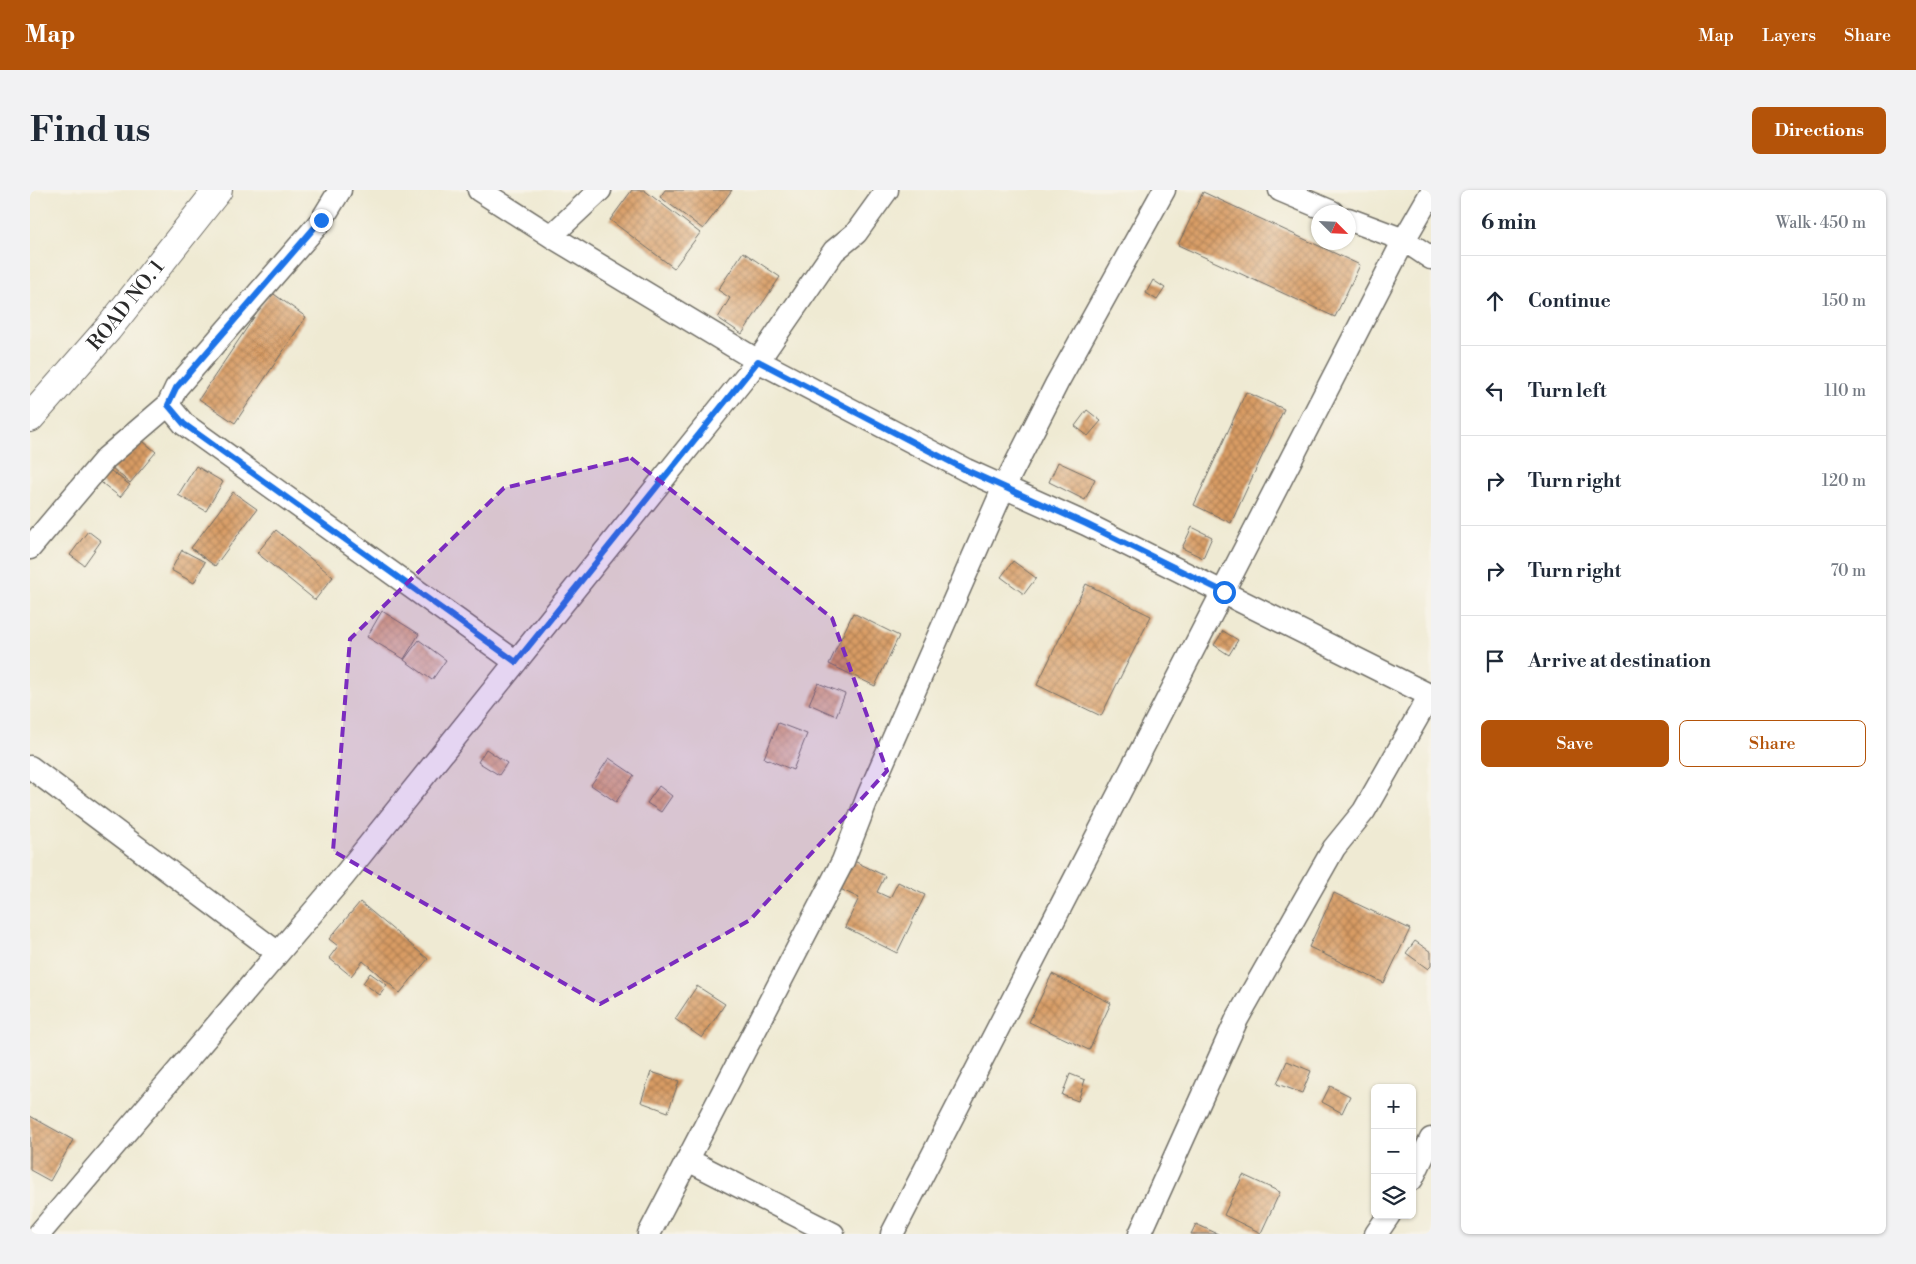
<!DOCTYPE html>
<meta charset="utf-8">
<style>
body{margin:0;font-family:"Libre Bodoni",serif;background:#f2f2f3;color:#1f2937}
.controls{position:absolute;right:15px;bottom:15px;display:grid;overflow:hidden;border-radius:8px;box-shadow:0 1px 4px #0004}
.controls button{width:45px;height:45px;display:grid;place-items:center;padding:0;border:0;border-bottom:1px solid #e0e1e3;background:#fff;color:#1f2937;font:25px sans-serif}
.compass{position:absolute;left:1281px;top:15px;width:45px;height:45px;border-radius:50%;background:#fff;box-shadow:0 1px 4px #0004;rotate:114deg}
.stop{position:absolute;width:15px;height:15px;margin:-11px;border:4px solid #1a73e8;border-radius:50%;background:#fff}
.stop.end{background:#1a73e8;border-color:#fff;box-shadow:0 1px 5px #0008}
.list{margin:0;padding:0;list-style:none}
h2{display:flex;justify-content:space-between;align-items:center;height:65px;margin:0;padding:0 20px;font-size:21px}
h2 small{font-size:16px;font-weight:400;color:#747a83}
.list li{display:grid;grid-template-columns:32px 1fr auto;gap:15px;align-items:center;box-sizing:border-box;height:90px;padding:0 20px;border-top:1px solid #e0e1e3}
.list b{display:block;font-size:19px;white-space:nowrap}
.list em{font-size:16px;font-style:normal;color:#747a83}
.actions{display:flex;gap:10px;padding:15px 20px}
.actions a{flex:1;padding:11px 0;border:1px solid #b45309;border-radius:8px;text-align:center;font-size:18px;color:#b45309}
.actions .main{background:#b45309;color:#fff}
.icon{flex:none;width:28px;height:28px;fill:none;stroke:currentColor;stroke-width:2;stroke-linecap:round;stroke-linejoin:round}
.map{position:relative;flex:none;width:1401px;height:1044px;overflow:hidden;border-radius:8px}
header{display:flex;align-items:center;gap:30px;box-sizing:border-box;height:70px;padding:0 25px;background:#b45309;color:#fff}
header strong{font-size:24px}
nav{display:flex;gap:28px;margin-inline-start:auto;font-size:18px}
.intro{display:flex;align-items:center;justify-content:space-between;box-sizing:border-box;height:120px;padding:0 30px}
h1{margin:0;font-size:35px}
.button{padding:12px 22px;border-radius:8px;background:#b45309;color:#fff;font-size:18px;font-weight:700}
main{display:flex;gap:30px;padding:0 30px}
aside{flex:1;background:#fff;border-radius:8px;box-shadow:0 1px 4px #0004}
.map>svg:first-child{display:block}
.building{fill:url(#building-cross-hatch)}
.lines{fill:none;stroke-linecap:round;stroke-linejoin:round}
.minor-casing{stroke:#706e66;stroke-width:25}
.trunk-casing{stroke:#706e66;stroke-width:30}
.minor{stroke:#fff;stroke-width:22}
.trunk{stroke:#fff;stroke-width:28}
.route{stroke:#1a73e8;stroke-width:6}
.marked{fill:#7b2cbf;fill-opacity:0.2;stroke:#7b2cbf;stroke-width:4;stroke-dasharray:10 6;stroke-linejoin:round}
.labels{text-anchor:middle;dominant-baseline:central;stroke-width:4.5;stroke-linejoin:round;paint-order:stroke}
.street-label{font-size:20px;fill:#2b2b2b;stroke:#f7f3e8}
</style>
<header>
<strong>Map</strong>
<nav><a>Map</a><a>Layers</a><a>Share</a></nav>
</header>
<div class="intro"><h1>Find us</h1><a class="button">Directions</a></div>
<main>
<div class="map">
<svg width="1401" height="1044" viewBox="0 0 1401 1044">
<defs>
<pattern id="building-cross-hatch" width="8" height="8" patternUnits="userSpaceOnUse" patternTransform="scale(1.25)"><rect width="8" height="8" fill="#d89b63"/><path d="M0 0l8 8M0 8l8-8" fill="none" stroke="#af7f52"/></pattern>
</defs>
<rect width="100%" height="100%" fill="#f7f3e8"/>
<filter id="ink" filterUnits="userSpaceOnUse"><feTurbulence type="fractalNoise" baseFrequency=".02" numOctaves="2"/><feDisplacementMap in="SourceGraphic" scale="10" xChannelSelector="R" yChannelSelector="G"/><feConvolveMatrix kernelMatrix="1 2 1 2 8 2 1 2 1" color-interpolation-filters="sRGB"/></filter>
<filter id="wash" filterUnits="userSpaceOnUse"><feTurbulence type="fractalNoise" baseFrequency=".0096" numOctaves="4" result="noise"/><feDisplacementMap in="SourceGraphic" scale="20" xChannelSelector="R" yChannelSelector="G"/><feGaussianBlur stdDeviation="1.12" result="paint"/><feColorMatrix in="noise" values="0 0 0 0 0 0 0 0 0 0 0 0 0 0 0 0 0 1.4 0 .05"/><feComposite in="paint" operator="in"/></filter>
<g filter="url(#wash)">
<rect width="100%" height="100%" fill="#efead3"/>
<g id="blocks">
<!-- building -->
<path class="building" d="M602,0H614L670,43L644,78L580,30Z
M635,0H702L673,39L630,7Z
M1173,2L1330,75L1305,127L1148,55Z
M713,62L750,87L712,144L688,128L700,108L688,100Z
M1123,90L1135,98L1127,110L1116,103Z
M241,102L276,127L205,233L169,209Z
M1216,202L1254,219L1201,333L1164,315Z
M1057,220L1071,231L1058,246L1045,236Z
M102,242L126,262L100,293L76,273Z
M1028,272L1065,289L1055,310L1019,292Z
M166,276L193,292L176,321L148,305Z
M77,278L100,295L90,307L68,290Z
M203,302L227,319L185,376L161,358Z
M1162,337L1182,347L1173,368L1152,358Z
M246,340L303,387L285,410L227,363Z
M58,341L71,351L54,375L40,365Z
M152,360L175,372L164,393L141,380Z
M983,371L1006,388L994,404L971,387Z
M1056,394L1121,426L1071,526L1007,495Z
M352,421L389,444L374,469L337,447Z
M823,423L869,446L845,496L799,474Z
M1193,441L1208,450L1199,465L1184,455Z
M389,450L416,470L402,490L374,470Z
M788,493L815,504L806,526L779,514Z
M748,533L777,544L763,580L734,568Z
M456,559L477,573L469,585L448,572Z
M579,568L604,585L586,612L561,595Z
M629,596L642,606L631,622L617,613Z
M820,669L855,686L847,702L860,708L868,692L895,705L867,763L815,737L829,708L806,697Z
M1304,703L1380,739L1354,793L1279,757Z
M330,712L398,769L370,803L333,771L321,786L299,768L308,756L299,749Z
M1385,751L1401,762V776L1398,779L1376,763Z
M340,783L357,795L350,805L333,793Z
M1022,784L1081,813L1059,860L999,832Z
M667,796L695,814L672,848L645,829Z
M1257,871L1281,881L1272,903L1247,894Z
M621,882L649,891L638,922L611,912Z
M1040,884L1055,890L1048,911L1032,905Z
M1300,896L1320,906L1312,923L1292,912Z
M0,926L43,950L20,991L0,980Z
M1213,985L1250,1002L1231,1043L1194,1025Z
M1166,1034L1188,1044H1161Z"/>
</g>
</g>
<g filter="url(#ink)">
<use href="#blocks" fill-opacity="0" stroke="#706e66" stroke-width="1"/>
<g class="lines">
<!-- minor casing -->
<g class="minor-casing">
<path id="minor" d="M449,0L521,46L728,171L936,280L1056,334L1401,506
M1250,0L1302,22
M1318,29L1374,50L1401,68
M521,46L570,0
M138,215L154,234L486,472
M0,358L76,268L138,215L146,198L291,31L310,0
M0,577L248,763
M658,970L803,1044
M1382,989L1401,949
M9,1044L313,687L728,171L804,61L826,43L857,0
M619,1044L813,671L839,604L974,297L1027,193L1134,0
M862,1044L1374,50L1401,3
M1110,1044L1207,829L1304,658L1334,621L1400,505
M1346,1044L1359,1025"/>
</g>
<!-- trunk casing -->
<g class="trunk-casing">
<g id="trunk">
<path id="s1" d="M0,228L78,139L188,0"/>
</g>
</g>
<!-- minor -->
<use href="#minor" class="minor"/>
<!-- trunk -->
<use href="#trunk" class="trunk"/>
</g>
</g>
<g class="lines" filter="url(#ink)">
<!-- route -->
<path class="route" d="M291,30L146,198L138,215L154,234L486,472L728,171L936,280L1056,334L1194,402"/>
</g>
<!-- marked area -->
<path class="marked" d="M601,268L802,428L857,581L720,730L570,814L303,661L320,449L474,298Z"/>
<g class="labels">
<!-- street labels -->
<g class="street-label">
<text stroke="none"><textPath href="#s1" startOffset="148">ROAD NO. 1</textPath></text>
</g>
</g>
</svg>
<div class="controls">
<button>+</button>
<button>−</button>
<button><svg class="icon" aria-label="layers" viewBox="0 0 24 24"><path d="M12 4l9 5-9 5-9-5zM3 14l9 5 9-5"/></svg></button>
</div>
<svg class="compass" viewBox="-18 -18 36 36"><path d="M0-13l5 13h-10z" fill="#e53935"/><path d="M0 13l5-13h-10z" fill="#747a83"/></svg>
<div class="stop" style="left:1194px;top:402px"></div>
<div class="stop end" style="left:291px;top:30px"></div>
</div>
<aside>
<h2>6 min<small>Walk · 450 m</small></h2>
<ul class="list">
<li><svg class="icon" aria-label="ahead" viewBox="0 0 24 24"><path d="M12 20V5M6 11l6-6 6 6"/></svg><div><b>Continue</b></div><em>150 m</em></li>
<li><svg class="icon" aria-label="left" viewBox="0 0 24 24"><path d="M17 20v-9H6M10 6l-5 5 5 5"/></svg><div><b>Turn left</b></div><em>110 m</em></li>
<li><svg class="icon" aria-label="right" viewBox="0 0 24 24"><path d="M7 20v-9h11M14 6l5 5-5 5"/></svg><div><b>Turn right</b></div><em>120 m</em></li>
<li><svg class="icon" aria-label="right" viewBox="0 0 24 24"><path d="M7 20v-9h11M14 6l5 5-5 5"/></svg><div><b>Turn right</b></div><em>70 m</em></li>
<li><svg class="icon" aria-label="arrive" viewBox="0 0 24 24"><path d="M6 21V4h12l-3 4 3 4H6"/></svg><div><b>Arrive at destination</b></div></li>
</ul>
<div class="actions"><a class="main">Save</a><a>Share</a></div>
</aside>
</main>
